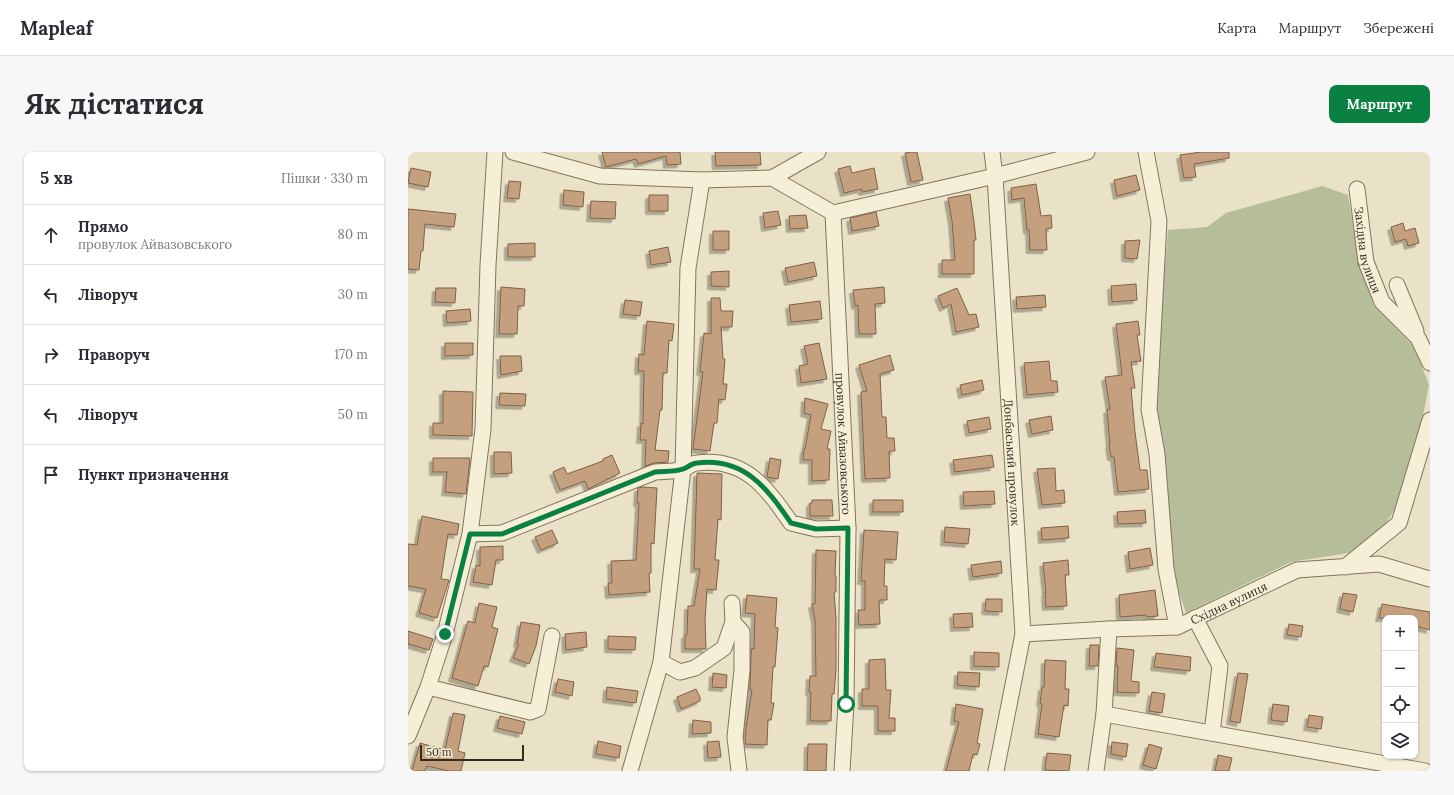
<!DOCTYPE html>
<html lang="uk">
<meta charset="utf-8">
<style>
body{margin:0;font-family:Lora,serif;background:#f7f7f7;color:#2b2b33}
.controls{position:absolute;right:12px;bottom:12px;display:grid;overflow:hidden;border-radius:8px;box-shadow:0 1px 3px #0004}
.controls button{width:36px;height:36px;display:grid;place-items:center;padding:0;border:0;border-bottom:1px solid #e1e1e2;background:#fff;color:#2b2b33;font:20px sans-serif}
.scale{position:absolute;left:12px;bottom:10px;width:104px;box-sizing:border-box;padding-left:4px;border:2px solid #352b20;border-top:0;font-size:11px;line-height:14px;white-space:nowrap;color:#352b20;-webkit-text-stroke:3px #f2ecd4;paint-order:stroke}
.stop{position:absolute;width:12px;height:12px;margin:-9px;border:3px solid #0b8043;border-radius:50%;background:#fff}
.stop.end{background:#0b8043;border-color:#fff;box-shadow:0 1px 4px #0008}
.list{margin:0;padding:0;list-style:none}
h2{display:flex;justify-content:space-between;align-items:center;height:52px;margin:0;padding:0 16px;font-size:17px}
h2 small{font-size:13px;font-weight:400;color:#7c7c81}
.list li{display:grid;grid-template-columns:26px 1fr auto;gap:12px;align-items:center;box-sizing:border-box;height:60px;padding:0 16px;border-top:1px solid #e1e1e2}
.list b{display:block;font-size:15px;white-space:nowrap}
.list p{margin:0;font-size:13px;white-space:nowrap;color:#7c7c81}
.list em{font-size:13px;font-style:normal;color:#7c7c81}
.icon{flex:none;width:22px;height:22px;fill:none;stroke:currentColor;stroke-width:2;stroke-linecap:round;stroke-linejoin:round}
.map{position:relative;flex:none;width:1022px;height:619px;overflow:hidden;border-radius:8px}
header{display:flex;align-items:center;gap:24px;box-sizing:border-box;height:56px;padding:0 20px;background:#fff;border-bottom:1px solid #e1e1e2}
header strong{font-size:19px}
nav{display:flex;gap:22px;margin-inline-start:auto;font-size:14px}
.intro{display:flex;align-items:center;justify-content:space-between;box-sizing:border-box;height:96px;padding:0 24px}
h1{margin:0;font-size:28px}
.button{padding:10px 18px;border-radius:8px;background:#0b8043;color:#fff;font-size:14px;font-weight:700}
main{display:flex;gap:24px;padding:0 24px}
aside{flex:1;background:#fff;border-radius:8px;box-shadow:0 1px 3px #0004}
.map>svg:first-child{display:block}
.cemetery{fill:#b6bd99}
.building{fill:#c5a07f;stroke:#816045;filter:url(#shadow)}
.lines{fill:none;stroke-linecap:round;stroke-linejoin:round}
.minor-casing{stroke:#84745d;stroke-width:17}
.minor{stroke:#f6efd8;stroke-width:15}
.route{stroke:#0b8043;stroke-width:5}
.labels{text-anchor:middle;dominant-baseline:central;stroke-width:3.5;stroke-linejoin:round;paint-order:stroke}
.street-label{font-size:12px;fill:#352b20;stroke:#f2ecd4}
</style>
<header>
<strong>Mapleaf</strong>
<nav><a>Карта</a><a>Маршрут</a><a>Збережені</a></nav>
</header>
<div class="intro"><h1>Як дістатися</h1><a class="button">Маршрут</a></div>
<main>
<aside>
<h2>5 хв<small>Пішки · 330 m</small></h2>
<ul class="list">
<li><svg class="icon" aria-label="ahead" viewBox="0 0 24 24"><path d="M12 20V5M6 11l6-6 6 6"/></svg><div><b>Прямо</b><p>провулок Айвазовського</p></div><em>80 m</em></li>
<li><svg class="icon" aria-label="left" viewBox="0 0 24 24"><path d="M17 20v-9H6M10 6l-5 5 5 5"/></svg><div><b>Ліворуч</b></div><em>30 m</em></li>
<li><svg class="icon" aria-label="right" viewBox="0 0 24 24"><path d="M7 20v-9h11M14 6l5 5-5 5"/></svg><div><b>Праворуч</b></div><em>170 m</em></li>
<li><svg class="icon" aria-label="left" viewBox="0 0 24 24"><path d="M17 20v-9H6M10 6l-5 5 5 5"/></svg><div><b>Ліворуч</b></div><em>50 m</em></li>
<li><svg class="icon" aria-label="arrive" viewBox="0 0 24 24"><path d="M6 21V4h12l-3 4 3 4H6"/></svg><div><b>Пункт призначення</b></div></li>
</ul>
</aside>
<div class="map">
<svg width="1022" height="619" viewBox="0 0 1022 619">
<defs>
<filter id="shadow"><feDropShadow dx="-3.5" dy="3.5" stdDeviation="0" flood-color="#0004"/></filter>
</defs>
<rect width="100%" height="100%" fill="#eae2c6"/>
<!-- cemetery -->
<path class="cemetery" d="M914,34L940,43L952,114L966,154L1007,196L1021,233L1001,335L975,376L941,401L883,410L778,461L764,420L745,256L760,78L799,75L818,61Z"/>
<!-- building -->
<path class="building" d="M194,0H272L273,12L259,13L258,4L230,12L228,7L198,15Z
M307,0H352L353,13L308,14Z
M504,0H509L515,28L503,30L497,1Z
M793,0H821V6L786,12L788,25L776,26L772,3Z
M442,14L444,21L466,16L470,37L454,40V37L436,41L430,17Z
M3,16L23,20L20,35L0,31Z
M728,23L732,38L709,44L706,28Z
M101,29L113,30L111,47L99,46Z
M628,32L633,64L643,63L644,76L638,77L639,98H622L621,78H619L616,46L604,48L603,36Z
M156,38L176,40L175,55L155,53Z
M562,42L566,70L568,88H566V122H534V108H547L544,69L540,46Z
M241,43H260V59H241Z
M183,49L208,50L207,67L182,66Z
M0,57L48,62L46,75L17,72L15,99H13L11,118L0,117Z
M370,59L373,73L357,76L355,61Z
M468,60L471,74L444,79L442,66Z
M398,63L400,76L382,77L381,64Z
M995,71L997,79L1007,76L1011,91L1000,94L998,87L987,90L983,75Z
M305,79H321V98H305Z
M732,88L729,107L717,106V89Z
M127,91V105H100V92Z
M260,95L263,110L243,113L241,99Z
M406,110L409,124L380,130L377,116Z
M321,119V135L303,134V120Z
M728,132L729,148L704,150L703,134Z
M93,135L117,137L116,154H110L109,182H91Z
M476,135L477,151L467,152L468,182H451L450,153L447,154L445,138Z
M28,136H48L47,151L27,150Z
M549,136L561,163L568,162L571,175L548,180L543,152L535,156L530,144Z
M637,143L638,155L609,157L608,145Z
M303,146H312L313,159H325L324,175H313L315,207H317L315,232H319L317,248L311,247L309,271H306L302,299L285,297L295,220H292L296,181L303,182Z
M217,148L234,150L232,164L215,162Z
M412,149L414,167L383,170L381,153Z
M62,157L63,169L39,171L38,159Z
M239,169L266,172L264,189L261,188L259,221H255L254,258H252L247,298L261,299L260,310L246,311L237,314L238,288H232L233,271L235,272L236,219H230L231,202L236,203Z
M730,169L732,183H729L733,209L723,210L727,236H723L727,280L732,318H739L741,337L710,340L706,305H703L701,293H702L699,258L702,257L697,225L714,223L708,172Z
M37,191H65V203L37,204Z
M411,191L419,227L393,231L391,214L400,212L396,194Z
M482,203L486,218L472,222L474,265H478L479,286H486L487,299H481L482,326L457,327L453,240L459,239L451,213Z
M92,204H113L114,219L93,223Z
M641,209L643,229H649L650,240L619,243L616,211Z
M574,228L576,238L554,243L552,233Z
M35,239L65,240L64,284L25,283V271H35Z
M92,241L118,242L117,254L91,253Z
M397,246L420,252L413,277L423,279L419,297H422L421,328L404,329V308H395L396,297H397L403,263L396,261Z
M643,264L645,278L624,282L621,268Z
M581,265L583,277L561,281L559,269Z
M86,300H103L104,321L86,322Z
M204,303L212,321L180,337L177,329L152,338L145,320L156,315L159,322L195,309V307Z
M584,303L586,315L547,320L545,308Z
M25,306H62L58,342L37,340L39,320H25Z
M362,306L373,308L370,327L359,325Z
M647,316L648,339L656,338L657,351L634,353L629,317Z
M289,321L314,322L313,368L310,367L307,408H311L308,438L299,437L297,469L298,497H277V483H279L280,454H286L292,417H286Z
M235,335L249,336L246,392L243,391V421H241L242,440L201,443L200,431H204L203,409L228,408L231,351H229L230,336Z
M586,339L587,352L556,354L555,340Z
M404,348H424L425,364H402V351H404Z
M465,348H495V360H465Z
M737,358L738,371L710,372L709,360Z
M14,364L51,372L49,383L40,382L33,427L41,428L29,466L11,461L18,437L0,434V392L9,393Z
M660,374L661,386L634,388L633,376Z
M537,375L562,377L560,392L536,390Z
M144,378L150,391L133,398L127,385Z
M456,378L490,380L488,408L477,407L476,434H479V448H471L472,472L451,473L450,458H457V429H453Z
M95,394V408H88L84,433L65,430L68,413L72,414V395Z
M742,396L745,413L722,417L720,400Z
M408,398L428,399L427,424H428V440H426L428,466V517L426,542H424L423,569H402L403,540H401L402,524H408L407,468L404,452H407Z
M660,408L661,423H657L659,454L638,455L637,441H638L635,411Z
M593,409L594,421L565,425L563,413Z
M747,438L750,464L739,465L738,463L712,465L711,443Z
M935,441L949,443L945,460L932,457Z
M339,443L369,446L367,475L370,476L367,515H365L363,551H366L363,568H360L359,593L337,592L338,576L344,538H342L343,503L344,496L346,497L347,462L337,461Z
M578,447H594V460L577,459Z
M71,451L89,455L84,475L90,477L80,515L76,514L70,534L44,526L60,469L67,471Z
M974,452L1022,460V478L1007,474V466H971Z
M564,461L565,475L546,476L545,462Z
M113,470L132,473L128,494L121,512L105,506L111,492H109Z
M881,472L895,474L893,485L879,483Z
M0,479L25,487L21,498L0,492Z
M178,480L179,495L158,498L157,482Z
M200,484L228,485L227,498L200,497Z
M682,493H691L690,514H681Z
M709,496L726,498L723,529L731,530V541L709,540L710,514H708Z
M566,500L591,501V515L566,514Z
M748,501L783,505L782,519L746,515Z
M477,507L478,538H483L481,566H487V579H470V554H454V537H461V508Z
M637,508L658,509L657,537H661L660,554L656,553L651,585L630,582L634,552L632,551L634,535H636Z
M550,520L572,521L571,535L549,533Z
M305,521L319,523L318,536L304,535Z
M830,521L840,522L832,571L822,569Z
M150,527L166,530L164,544L147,540Z
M199,535L230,539L228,551L198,547Z
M288,537L292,545V549L273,557L269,545Z
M744,540L757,542L754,561L741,559Z
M548,552L575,557L569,591L572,592L569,603L565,602L561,619H538L551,570L546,569Z
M865,552L881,554L879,570L863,568Z
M45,561L57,563L50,599L57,601L53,619H41L19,614L17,619H4L12,591L37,598Z
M901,563L915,565L913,577L899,575Z
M92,564L117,570L114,582L89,576Z
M285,568L303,570V581L284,582Z
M190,589L213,594L211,606L188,602Z
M311,589L313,605L300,606L299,590Z
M704,590L720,592L718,605L703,602Z
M400,592H419L418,619H399Z
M741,592L754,596L748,617L735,613Z
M639,601L663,603L661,619L637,618Z
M810,603L824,606L821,619H807Z"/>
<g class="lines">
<!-- minor casing -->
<g class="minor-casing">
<g id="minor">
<path d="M105,0L192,24L294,28L364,26L425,61L587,24L679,0"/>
<path id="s1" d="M584,0L587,24L615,482L588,619"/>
<path d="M738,0L751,69L741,257L749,302L758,417L769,475"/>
<path d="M364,26L410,0"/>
<path id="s2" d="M949,37L958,110L974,150L1010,186L1022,211"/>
<path id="s3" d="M425,61L440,376L438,552L434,619"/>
<path d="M989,133L1008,179"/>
<path d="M62,382L94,381L247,320C256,319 267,320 275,317C280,316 283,311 289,311C337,305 359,336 383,371L408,377L440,376"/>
<path d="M937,415L991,371L1022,268"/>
<path d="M787,466L812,514L804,581"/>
<path d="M325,470L334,480V518L327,585L331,619"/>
<path id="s4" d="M615,482L701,477L769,475L889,418L971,412L1022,427"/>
<path d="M253,510L272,520L287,516L316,496L325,470L324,451"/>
<path d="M20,535L122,560L130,557L144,484"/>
<path d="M696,562L1017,619"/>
<path d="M0,584L20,535L37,482L62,382L75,277L80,113L87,0"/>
<path d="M222,619L253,510L275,317L280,116L294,28"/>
<path d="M688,619L696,562L701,477"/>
</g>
</g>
<!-- minor -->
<use href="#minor" class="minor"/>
</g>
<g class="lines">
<!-- route -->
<path class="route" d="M37,482L62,382H94L247,320C256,319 267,320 275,317C280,316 283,311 289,311C336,305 359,336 383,371L408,377L440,376L438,552"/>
</g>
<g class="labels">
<!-- street labels -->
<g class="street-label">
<text stroke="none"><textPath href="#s2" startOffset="62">Західна вулиця</textPath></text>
<text stroke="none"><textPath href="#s3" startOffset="231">провулок Айвазовського</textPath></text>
<text stroke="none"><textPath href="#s1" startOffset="311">Донбаський провулок</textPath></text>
<text stroke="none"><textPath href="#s4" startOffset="211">Східна вулиця</textPath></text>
</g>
</g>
</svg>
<div class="controls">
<button>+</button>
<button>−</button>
<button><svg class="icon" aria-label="locate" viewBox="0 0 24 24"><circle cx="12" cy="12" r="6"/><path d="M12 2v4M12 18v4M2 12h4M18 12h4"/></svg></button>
<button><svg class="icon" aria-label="layers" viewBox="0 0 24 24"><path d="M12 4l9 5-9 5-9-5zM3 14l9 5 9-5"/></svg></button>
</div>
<div class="scale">50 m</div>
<div class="stop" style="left:438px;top:552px"></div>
<div class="stop end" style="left:37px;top:482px"></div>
</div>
</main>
